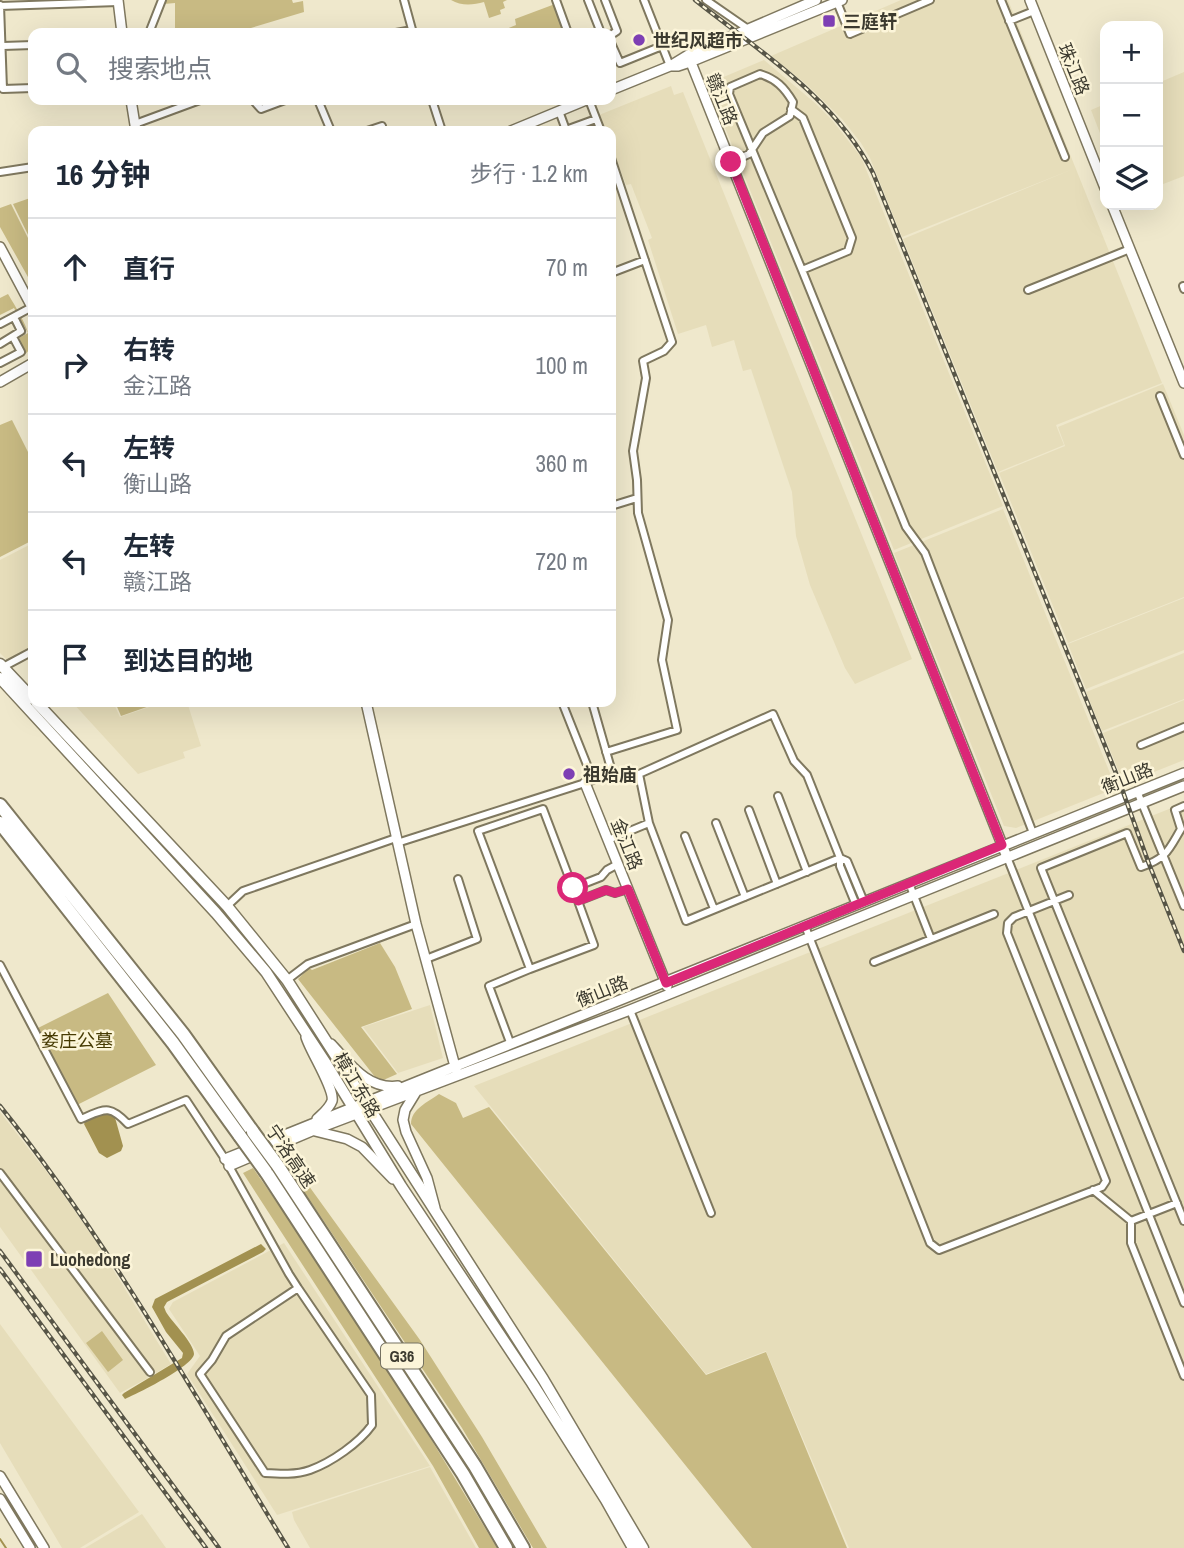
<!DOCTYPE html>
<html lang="zh">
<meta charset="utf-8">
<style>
body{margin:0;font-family:"Archivo Narrow","Noto Sans SC",sans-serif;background:#f2f2f3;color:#1f2937}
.controls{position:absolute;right:21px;top:21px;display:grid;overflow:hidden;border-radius:14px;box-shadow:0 7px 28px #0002}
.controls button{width:63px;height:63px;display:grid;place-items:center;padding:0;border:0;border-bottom:2px solid #e0e1e3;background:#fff;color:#1f2937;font:35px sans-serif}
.stop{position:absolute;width:21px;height:21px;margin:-16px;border:5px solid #db2777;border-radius:50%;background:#fff}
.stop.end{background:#db2777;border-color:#fff;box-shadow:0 2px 7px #0008}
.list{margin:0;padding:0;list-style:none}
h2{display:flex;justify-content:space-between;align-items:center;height:91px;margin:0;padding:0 28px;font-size:30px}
h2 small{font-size:23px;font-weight:400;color:#747a83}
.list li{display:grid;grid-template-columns:46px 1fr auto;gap:21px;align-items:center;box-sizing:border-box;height:98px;padding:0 28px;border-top:2px solid #e0e1e3}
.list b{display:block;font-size:26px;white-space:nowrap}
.list p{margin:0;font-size:23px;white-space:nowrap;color:#747a83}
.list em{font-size:23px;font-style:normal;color:#747a83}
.icon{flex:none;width:38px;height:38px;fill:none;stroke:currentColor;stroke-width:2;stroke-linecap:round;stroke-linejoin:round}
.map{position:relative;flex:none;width:1184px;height:1548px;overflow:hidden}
.search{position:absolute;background:#fff;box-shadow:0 7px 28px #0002;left:28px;top:28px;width:588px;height:77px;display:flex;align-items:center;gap:18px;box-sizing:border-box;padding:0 24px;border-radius:14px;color:#747a83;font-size:26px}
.panel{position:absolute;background:#fff;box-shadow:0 7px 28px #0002;left:28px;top:126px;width:588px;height:581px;border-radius:14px}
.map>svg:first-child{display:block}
.built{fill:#e6ddba}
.green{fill:#c8ba83}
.water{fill:#a29150}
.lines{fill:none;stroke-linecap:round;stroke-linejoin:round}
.stream{stroke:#a29150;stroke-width:2}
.street-casing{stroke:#7f785f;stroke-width:10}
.secondary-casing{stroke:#7f785f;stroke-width:12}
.primary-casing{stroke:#7f785f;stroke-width:13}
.highway-casing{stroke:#7f785f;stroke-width:16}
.street{stroke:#fff;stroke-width:6}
.secondary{stroke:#fff;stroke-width:9}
.primary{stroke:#fff;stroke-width:10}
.highway{stroke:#fff;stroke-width:12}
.rail-casing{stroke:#575547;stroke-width:4.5}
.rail{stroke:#fcf5d9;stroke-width:2;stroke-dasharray:5;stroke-linecap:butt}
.highway-bridge-casing{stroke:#7f785f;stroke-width:16;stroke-linecap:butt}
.highway-bridge{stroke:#fff;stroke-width:12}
.route{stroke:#db2777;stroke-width:9}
.poi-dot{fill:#7e3fb4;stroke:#fcf5d9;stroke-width:2.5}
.labels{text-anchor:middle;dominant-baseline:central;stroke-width:5;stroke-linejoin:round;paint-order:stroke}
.shield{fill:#fcf5d9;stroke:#767262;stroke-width:2}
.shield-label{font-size:16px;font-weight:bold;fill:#3c3a2f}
.poi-label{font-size:18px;font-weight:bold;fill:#3c3a2f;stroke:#fcf5d9;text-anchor:start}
.street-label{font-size:18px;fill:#3c3a2f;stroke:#fcf5d9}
.park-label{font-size:18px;fill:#473b03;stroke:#fcf5d9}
</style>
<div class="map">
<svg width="1184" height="1548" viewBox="0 0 1184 1548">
<rect width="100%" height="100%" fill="#efe8cc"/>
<!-- built -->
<path class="built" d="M901,0H1008L1162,383L1056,425L1064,445L998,472L903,239L1073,169L902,237L870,158L861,143L842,119L806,84L771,56Z
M764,60L815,103L832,120L861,157L1003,506L894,550L710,90L714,81Z
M1184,72V176L1158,186V83Z
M671,86L674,95L683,92L912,659L855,684L845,668L810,585L796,536L792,492L751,369L743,371L734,340L712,347L706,325L678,334L648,240L652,238L631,184L626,185L611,146V131H605L599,115Z
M1105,104V146L1091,110Z
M1163,384L1184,435V597L1068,643L999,473L1065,446L1058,427Z
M1003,509L1116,788L1016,828L1004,826L894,553Z
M33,543V649L9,662L0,653V560Z
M1184,598V650L1086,689L1068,644Z
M1184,653V699L1102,731L1086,692Z
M1184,700V760L1124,784L1103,733Z
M72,702H113L120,717L164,702H187L201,746L183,752L185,758L138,774Z
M1184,803V1548H849L766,1351L706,1374L474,1086Z
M430,1005L443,1058L398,1073L363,1027Z
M0,1112L53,1180L95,1240L171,1364L156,1373L0,1168Z
M3,1180L148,1378L120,1393L0,1227V1182Z
M284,1243L430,1466L277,1515L187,1374L200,1356L169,1309L173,1302Z
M0,1324L139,1512L80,1548H62L0,1443Z
M430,1467L476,1548H310L294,1520L292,1512Z
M142,1514L166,1548H85Z"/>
<!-- green -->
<path class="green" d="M166,0H292L293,3L303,1L304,12L234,33H175V3L164,4Z
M451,0H507L503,2L505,8L500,10L501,14L489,18L484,2C473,5 461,6 451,0Z
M555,4L566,33H497L516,25L515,19Z
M33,197V245L13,204Z
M11,204L33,248V286L0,227V208Z
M8,294C15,306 36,338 29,350C24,358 8,363 0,367V365L25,351L19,338L28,333L14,308L0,315V298Z
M12,420L33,462V540L0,557V425Z
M115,702H161L121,716Z
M380,943L395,967L412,1009L361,1027L397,1074L379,1082L298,979L309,968L312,970Z
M108,993L156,1065L77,1105L36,1029Z
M439,1094L456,1103L463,1118L489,1107L706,1375L766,1352L847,1548H752L411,1124C411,1109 428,1102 439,1094Z
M288,1157L420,1340L482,1437L547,1548H533L462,1428L283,1160Z
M253,1168C340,1291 420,1419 497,1548H479L433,1466L243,1173Z
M102,1331L123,1360L108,1372L86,1343Z"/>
<!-- water -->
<path class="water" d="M108,1111L114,1114L123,1146L121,1151L107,1158L99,1153L84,1124L86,1120Z
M261,1244L266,1249L263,1252L167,1302L164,1307L166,1312C172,1322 194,1343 194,1354C193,1366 137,1394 125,1399L122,1395L124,1393L182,1358L183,1353L166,1332L152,1307L155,1299Z"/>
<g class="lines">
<!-- stream -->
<path class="stream" d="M0,1539L6,1548"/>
<!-- street casing -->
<g class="street-casing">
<path id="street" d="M404,0L413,33
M556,0L568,33
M588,0L601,33
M605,0L617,31L611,35
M644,0L670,66
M706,0L748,29
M1001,0L1065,157
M837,2L850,34L930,0
M0,5L3,89
M0,6L118,2
M1009,21L1034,11
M149,33L162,0
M396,33L412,30
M611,43L620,63L662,46
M3,46L33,45
M1,87L3,89L33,88
M253,100L261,109L285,100
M318,100L331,131
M432,100L442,131
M589,100L601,131
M559,111L566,130
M135,124L200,100
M367,131L382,126
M563,131L596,119
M731,162L749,154L763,133L790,116L793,102C784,87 776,79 760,74L730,87L729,94L802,270L848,251L852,238L803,118L791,109
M0,172L33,167
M802,270L906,527L925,553L1033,833
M611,273L645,260
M1183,286L1184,289
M1028,290L1130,249
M0,324L32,307
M0,344L21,331L14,317
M0,363L21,352L13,337
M1160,396L1184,455
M611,506L637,498
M1,668L33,651
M562,702L593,780
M1141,745L1184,727
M606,752L677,730L662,660L668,620L638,513L637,480L633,451L646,378L643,361L664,351L672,342L611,158
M1137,791L1184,906
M778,796L807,872
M1184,806L1175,810L1181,829C1168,851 1167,858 1141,867L1127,833L1041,868L1184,1221
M749,810L777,884
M716,823L745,897
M685,836L714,909
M608,840L649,823L686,921L840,858L807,775L794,761L773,714L639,774L649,823
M397,843L585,783L612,772L592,702
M1007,857L1184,1303
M840,858L847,861L864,902
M840,858V866L856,905
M618,864L607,870L601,877L573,888L543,809L478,831L530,969L594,945L578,901L606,890L615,893L628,889
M909,883L931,939
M227,906L243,891L396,838
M805,926L930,1243L939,1250L1102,1187L1106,1181L1007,933L1008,923L1014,917L1069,895
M426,959L477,939L458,879
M874,962L994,914
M0,965L81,1119C105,1109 109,1104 128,1124L186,1100L225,1159L289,1274L298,1288L371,1395L372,1425C359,1443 332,1462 310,1470C296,1475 280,1474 265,1473L200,1374L212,1360L226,1336L298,1288
M287,980L308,964L416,924
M630,1010L711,1213
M511,1045L489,986L530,969
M0,1173L150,1372
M1093,1190L1131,1221L1177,1203
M1131,1221V1243L1184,1376"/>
</g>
<!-- secondary casing -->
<g class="secondary-casing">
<path id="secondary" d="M118,0L122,33
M1030,0L1105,188
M688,55L1007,857
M670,66H678L690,62L842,0
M611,90L670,66L688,55L816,0
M131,100L136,131
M511,131L586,100
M1112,205L1184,383
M0,247L33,309
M0,382L33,363
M366,702L416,924L456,1070
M585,783L667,986
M306,1037C310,1051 335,1089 332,1101C329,1109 322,1114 317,1119
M331,1044C350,1064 368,1090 398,1086
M416,1092L405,1110L403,1120L406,1132L427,1178L435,1208
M315,1131L347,1139L362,1147L393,1179
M225,1159L1184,773
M229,1166L314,1130L630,1010L1184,786
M0,1476L44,1548
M0,1499L30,1548"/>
</g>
<!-- primary casing -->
<g class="primary-casing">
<path id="primary" d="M0,664L33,699
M0,678L216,913L266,972L327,1065L401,1186L532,1383L606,1500L633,1548
M36,702L227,906L287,980L543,1379L643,1548"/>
</g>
<!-- highway casing -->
<g class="highway-casing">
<path id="highway" d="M0,805L183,1034L253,1132
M0,823L173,1043L240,1136
M278,1166L475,1466L523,1548
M266,1172L463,1474L506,1548"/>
</g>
<!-- street -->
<use href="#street" class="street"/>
<!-- secondary -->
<use href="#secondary" class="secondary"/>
<!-- primary -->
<use href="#primary" class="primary"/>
<!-- highway -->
<use href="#highway" class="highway"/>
<!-- rail casing -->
<g class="rail-casing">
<path id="rail" d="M695,0C759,51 835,98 873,173L1118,778L1149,864L1184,951
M0,1106C110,1243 196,1398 288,1548
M0,1251L219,1548
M0,1269L206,1548"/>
</g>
<!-- rail -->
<use href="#rail" class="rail"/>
<!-- highway-bridge casing -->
<g class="highway-bridge-casing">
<path id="highway-bridge" d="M253,1132L278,1166
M240,1136L266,1172"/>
</g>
<!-- highway-bridge -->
<use href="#highway-bridge" class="highway-bridge"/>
</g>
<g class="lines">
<!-- route -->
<path class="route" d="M573,888L578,901L606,890L615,893L628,889L666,983L1002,845L731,162"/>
</g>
<!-- markers -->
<g class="poi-dot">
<rect x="822" y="14" width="14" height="14" rx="3.5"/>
<circle cx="639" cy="40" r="7"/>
<circle cx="569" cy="774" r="7"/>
<rect x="25" y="1250" width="18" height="18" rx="3.5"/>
</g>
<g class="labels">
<!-- shield labels -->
<rect class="shield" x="381" y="1343.5" width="42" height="25" rx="5"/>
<g class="shield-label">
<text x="402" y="1356">G36</text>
</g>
<!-- poi labels -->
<g class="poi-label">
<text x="843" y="21">三庭轩</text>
<text x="653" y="40">世纪风超市</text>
<text x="583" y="774">祖始庙</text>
<text x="50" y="1259">Luohedong</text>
</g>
<!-- street labels -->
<g class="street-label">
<text transform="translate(1074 69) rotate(68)">珠江路</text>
<text transform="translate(722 99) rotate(68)">赣江路</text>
<text transform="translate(1127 778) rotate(-22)">衡山路</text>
<text transform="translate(627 844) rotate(68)">金江路</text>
<text transform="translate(602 991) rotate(-22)">衡山路</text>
<text transform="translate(357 1085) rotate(59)">樟江东路</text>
<text transform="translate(291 1156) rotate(56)">宁洛高速</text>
</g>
<!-- park labels -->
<g class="park-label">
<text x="77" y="1040">娄庄公墓</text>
</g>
</g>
</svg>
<div class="controls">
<button>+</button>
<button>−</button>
<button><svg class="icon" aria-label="layers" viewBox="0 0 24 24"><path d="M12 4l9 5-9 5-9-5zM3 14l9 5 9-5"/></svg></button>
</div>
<div class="stop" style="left:573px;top:888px"></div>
<div class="stop end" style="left:731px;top:162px"></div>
<div class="search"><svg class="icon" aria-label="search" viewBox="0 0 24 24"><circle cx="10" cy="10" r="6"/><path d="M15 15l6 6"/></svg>搜索地点</div>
<section class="panel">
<h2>16 分钟<small>步行 · 1.2 km</small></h2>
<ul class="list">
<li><svg class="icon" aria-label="ahead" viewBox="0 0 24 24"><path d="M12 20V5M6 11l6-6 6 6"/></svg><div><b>直行</b></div><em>70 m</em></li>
<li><svg class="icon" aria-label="right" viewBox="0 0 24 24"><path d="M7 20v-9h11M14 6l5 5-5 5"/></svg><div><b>右转</b><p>金江路</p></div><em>100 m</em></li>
<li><svg class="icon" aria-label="left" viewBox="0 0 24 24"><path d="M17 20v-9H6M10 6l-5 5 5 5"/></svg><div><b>左转</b><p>衡山路</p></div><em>360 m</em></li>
<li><svg class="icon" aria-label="left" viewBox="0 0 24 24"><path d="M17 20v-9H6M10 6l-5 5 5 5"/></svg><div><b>左转</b><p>赣江路</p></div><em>720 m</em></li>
<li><svg class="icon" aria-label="arrive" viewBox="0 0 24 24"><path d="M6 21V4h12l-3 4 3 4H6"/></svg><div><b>到达目的地</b></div></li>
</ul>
</section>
</div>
